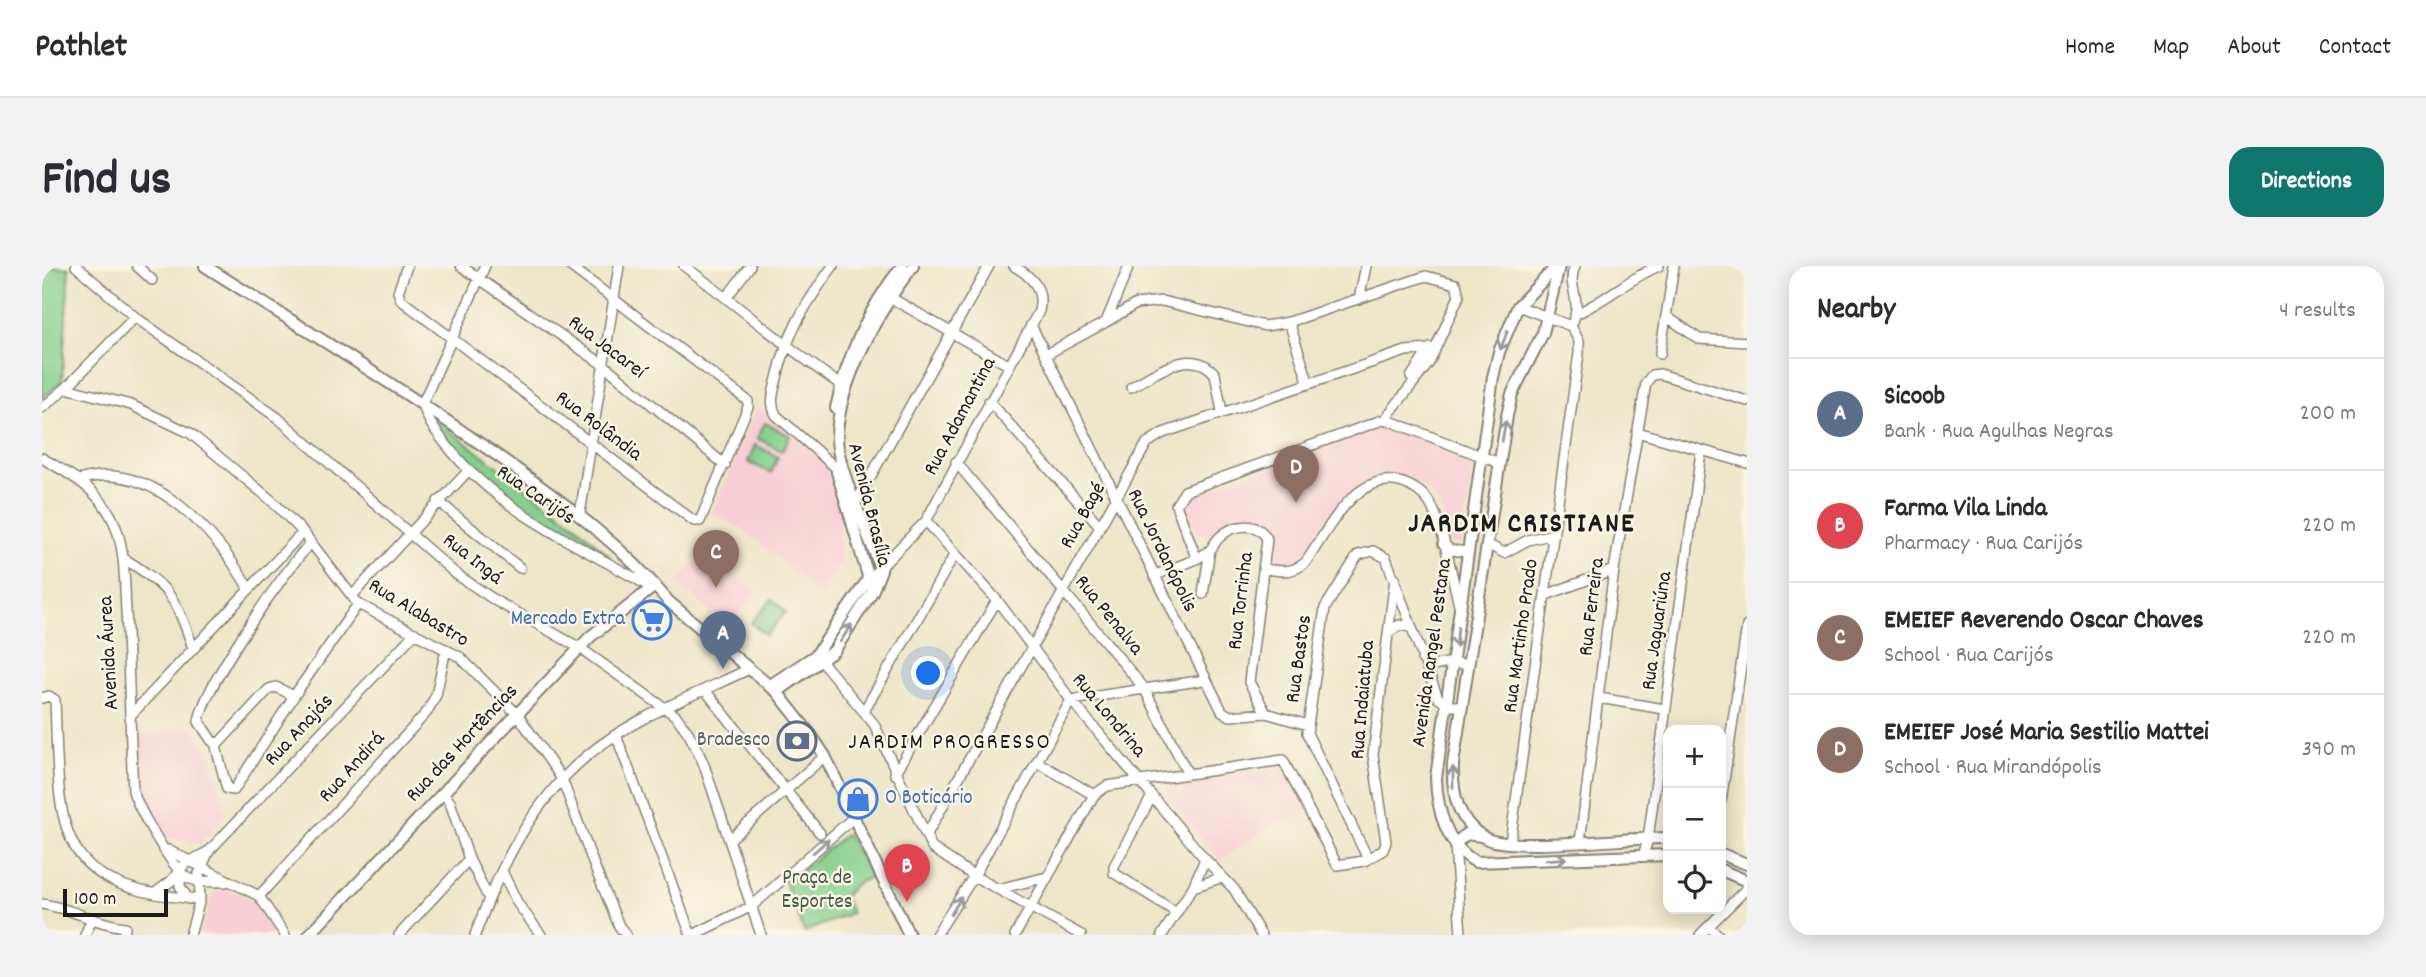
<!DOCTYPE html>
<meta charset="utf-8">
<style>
body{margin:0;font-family:Dekko,sans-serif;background:#f2f2f3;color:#2b2b33}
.controls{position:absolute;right:21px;bottom:21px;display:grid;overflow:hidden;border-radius:14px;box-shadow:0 4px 18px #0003}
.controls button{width:63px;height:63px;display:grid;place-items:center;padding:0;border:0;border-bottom:2px solid #e1e1e2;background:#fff;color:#2b2b33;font:35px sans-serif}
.scale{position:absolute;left:21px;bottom:18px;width:105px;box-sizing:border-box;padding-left:7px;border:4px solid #1c1c1c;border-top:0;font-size:19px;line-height:24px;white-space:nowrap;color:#1c1c1c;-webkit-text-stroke:5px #fcf5e5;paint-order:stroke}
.you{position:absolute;left:887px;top:408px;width:24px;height:24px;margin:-18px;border:5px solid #fff;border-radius:50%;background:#1a73e8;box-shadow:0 0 0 10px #1a73e833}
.badge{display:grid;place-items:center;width:46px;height:46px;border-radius:50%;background:#0f766e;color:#fff;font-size:23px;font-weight:700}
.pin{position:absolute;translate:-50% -58px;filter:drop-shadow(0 2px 4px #0008)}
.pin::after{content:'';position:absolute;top:37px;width:24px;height:21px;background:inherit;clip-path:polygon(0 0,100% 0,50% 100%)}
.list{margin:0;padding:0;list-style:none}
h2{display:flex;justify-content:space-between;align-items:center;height:91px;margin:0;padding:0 28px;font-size:30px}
h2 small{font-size:23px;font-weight:400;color:#7c7c81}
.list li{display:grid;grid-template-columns:46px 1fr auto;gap:21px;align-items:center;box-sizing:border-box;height:112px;padding:0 28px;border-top:2px solid #e1e1e2}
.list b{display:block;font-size:26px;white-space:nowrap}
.list p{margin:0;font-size:23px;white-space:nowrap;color:#7c7c81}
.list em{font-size:23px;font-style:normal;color:#7c7c81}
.icon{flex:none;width:38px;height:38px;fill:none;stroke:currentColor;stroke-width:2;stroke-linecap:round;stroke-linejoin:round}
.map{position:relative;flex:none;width:1705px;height:669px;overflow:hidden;border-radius:21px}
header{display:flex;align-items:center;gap:42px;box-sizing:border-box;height:98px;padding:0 35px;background:#fff;border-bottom:2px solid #e1e1e2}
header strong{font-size:33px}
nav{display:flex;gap:38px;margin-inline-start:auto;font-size:24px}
.intro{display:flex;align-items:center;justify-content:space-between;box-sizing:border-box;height:168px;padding:0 42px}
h1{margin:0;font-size:49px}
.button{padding:18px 32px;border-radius:21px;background:#0f766e;color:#fff;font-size:24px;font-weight:700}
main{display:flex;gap:42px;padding:0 42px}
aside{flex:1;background:#fff;border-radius:21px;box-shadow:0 4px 18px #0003}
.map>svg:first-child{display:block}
.built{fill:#f7cfd4}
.green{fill:#84d08e;stroke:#507655;stroke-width:2}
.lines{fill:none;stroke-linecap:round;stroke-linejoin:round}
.minor-casing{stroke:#858172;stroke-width:12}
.major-casing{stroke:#858172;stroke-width:14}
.minor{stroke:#fff;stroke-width:9}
.major{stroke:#fff;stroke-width:10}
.oneway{stroke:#999}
.labels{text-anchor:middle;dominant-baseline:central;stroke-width:5;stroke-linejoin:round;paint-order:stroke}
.street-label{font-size:21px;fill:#1c1c1c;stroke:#fcf5e5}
.shop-label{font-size:21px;fill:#366cbe;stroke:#fcf5e5;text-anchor:end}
.service-label{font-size:21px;fill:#4e5e75;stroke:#fcf5e5;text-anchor:end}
.park-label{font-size:21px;fill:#405b44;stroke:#fcf5e5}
.neighbourhood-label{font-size:23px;letter-spacing:2px;fill:#1c1c1c;stroke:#fcf5e5}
.district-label{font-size:28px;font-weight:bold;letter-spacing:2px;fill:#1c1c1c;stroke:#fcf5e5}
</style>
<header>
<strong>Pathlet</strong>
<nav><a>Home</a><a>Map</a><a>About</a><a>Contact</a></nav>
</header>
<div class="intro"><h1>Find us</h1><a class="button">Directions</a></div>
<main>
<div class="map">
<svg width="1705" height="669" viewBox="0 0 1705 669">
<rect width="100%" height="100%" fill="#fcf5e5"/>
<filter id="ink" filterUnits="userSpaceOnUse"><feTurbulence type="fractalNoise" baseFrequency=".0143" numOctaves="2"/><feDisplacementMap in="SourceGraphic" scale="14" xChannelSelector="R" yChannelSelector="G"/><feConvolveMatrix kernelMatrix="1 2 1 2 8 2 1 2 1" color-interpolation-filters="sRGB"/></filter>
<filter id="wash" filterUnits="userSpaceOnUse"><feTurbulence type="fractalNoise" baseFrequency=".00686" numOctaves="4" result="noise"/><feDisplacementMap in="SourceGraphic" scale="28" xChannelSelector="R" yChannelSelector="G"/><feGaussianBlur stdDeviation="1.57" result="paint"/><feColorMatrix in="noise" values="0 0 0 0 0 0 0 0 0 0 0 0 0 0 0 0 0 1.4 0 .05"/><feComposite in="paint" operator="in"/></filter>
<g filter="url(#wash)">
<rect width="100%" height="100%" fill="#eee6c8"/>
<!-- built -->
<path class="built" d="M715,143L727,145L785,198L798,243L799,295L779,328L700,263L669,248Z
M1341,161L1354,163L1424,193L1431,200L1419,280L1408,277L1399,243L1388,226L1372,215L1357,210H1338L1314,220L1257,295L1248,298L1235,295L1232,269L1216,255L1187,257L1170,271L1150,263L1143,243L1149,230Z
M663,286L715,327L685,360L635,316Z
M150,461L168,490L184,548L158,578L122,571L118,566L104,541L96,498V471Z
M1244,502L1265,546L1225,562L1179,595L1122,528L1128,517Z
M182,621L214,636L234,669H158L171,628Z"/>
<!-- green -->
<path class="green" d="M0,0L27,2L20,115L0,133Z
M388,150L533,258L569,291C491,255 438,222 388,150Z
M723,157L748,170L740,185L715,172Z
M713,179L736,191L729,207L706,196Z
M730,333L744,346L724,369L709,357Z
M804,568L830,610L812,619L802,630L809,647L762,666L743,617Z"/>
</g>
<g filter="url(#ink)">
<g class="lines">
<!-- minor casing -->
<g class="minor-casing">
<path id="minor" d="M34,0L93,51L236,152L414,308L454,335L538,382L634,450L647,468L661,496L719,669
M95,0L110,14
M365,0L356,26L359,34L652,255H658L706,141V135L528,0
M419,0L563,100L683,199
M443,0L381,136C384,155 395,167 407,182C461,249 538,279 610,322L612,318
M642,0C697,40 748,85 805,123
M791,0C764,37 745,67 735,112C732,125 727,136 734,149L794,202
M844,29L966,99
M685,31L708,0
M1317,33L1324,0
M1536,47C1565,34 1587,12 1617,0
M1624,50L1657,73L1705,76
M1064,56L1094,38L1120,35L1223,60L1247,56L1384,10L1414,18L1417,30L1387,97L1343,153
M1247,56L1267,118
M989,59L1180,445L1188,450L1224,447L1266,459
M1529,60C1543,33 1523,21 1533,0
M1005,88L1064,56L1087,0
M1618,88L1632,0
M1369,111L1388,82
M1089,121C1114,108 1149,79 1173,108L1180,146
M24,122L89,139L148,167L229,234L261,266L316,338L418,391L476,449L520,513L553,602L577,660L584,669
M947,135L1057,259
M0,142L24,122L93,51
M1595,166L1705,197
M0,192C27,208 53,221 69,250C84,278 82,313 84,344C87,404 88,465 91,525C96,542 132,606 146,612C157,617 173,615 184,616
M914,196L1102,422L1145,506
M37,214C109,191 175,267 207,323
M396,235L478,302
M812,240L947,0
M538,248L577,0
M884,255L955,334L1029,434L1163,593L1192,623L1219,669
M1401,278L1409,284L1425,286
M1445,278L1462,287L1486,274L1512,268
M1154,291L1134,239L1143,225L1343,153L1457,197
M81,292C127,320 134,332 151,382
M1222,303C1239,305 1250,308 1264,296C1285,266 1314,202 1361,217C1370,220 1381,227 1387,236C1401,257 1410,312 1417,339
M834,306L884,255L997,45C1002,22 990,11 972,0
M1112,310C1128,302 1155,296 1168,284C1172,280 1174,274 1178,271C1191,258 1217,255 1225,273L1207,416L1224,447
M1161,328L1168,284
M1504,329L1572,304
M310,330L426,205
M1346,367L1357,359L1369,361
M776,391L832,458L890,582L932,610L1039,669
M1380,393L1391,400L1411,396L1426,399
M663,424L778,567
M252,430L234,421L227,423L177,477L170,475L157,456C160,423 243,303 269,277
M0,432L7,430L13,434C18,557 6,624 158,633
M1557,432L1622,443
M822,445L913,288
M89,449L261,266
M574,469L649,669
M173,477L185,523L192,524L252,430L316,338
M995,496L1052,529
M853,508L955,334
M402,528L408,536L427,593L447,633
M1110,530L1072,600V607L1134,646
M1679,535L1705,360
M885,568L1105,177L1121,167L1364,85L1386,83
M687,574L783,490
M1538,576L1572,304L1604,117L1610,109L1618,108L1705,135
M1468,577L1537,87V75L1529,60L1476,40
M1413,578L1419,669
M126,584L217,630L243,669
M1601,590L1606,573L1659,186
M1326,593L1265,467L1283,342L1316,289L1331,285L1344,292L1396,432L1410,440H1420
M460,605L476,638L499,669
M138,606V620L146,633
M1151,621L1181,611
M956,623L1005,611
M113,627L129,615L143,598L167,585
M217,630L385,446L394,429L404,383
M0,638C30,642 54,658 83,661L82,669
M1667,660L1676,669
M43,669L50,653
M148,669L158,633L157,607L167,585L373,367
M357,669L427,593
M433,669C458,601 489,536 546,489C591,451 654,429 707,403
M651,669L710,640L811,552
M894,669L932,610L1029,434L1163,414
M973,669L1052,529L1065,520L1241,494L1295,599L1322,595L1341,584L1344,576L1331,489L1353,312
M1120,669L1151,621L1163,593
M1658,669L1705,622"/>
</g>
<!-- major casing -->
<g class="major-casing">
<path id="major" d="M163,0C265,65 367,127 466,197C523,238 581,279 626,335L735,426L769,469L783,490L867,669
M1515,0L1476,40L1457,86L1451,111L1394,512C1395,543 1404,580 1434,596L1626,589
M1517,0L1501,67L1470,128L1465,150L1411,498C1410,527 1415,556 1443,572C1468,586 1591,571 1626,572
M794,142C805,90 827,42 860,0
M727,420L774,389L825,315L826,310L795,206
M735,426L792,385L830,326L839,304C828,269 795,205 795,171C796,116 838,42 871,0
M1413,578L1424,568L1439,570
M1679,588L1705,598
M1679,604L1705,615
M267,669L548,371L610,322"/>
</g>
<!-- minor -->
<use href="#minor" class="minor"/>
<!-- major -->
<use href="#major" class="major"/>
</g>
<!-- one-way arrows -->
<defs><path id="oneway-shaft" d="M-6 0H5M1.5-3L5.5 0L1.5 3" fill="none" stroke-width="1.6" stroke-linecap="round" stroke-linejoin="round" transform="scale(1.75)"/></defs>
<g class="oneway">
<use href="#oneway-shaft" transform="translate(1462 74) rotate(111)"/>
<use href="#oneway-shaft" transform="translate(1462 165) rotate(-80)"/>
<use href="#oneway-shaft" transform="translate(804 367) rotate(-57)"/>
<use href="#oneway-shaft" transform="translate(1415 371) rotate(96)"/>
<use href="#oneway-shaft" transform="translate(1411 511) rotate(-90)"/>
<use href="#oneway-shaft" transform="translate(779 580) rotate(-41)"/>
<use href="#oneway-shaft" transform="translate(1514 593) rotate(-3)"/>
<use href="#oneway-shaft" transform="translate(914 640) rotate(-59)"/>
</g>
</g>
<!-- icons -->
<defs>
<g id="supermarket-ring" transform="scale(2.0125)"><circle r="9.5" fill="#fcf5e5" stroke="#3f7fe0" stroke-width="1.5"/><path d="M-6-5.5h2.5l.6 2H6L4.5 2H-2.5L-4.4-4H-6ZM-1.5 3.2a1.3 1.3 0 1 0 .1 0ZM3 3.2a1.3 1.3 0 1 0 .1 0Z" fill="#3f7fe0"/></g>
<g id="bank-ring" transform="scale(2.0125)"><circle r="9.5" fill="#fcf5e5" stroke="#5c6f8a" stroke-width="1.5"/><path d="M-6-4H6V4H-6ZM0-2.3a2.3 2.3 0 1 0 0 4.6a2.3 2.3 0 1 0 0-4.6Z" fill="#5c6f8a"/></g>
<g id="shop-ring" transform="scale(2.0125)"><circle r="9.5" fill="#fcf5e5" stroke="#3f7fe0" stroke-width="1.5"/><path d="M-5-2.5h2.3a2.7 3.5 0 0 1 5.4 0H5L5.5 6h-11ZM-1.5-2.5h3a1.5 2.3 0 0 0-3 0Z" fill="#3f7fe0"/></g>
</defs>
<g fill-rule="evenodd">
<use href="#supermarket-ring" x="610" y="354"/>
<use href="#bank-ring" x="755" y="475"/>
<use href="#shop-ring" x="816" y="533"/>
</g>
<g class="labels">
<!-- street labels -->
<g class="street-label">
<text transform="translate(564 82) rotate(37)">Rua Jacareí</text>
<text transform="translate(919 151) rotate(-62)">Rua Adamantina</text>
<text transform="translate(556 161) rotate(37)">Rua Rolândia</text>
<text transform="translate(493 230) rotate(34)">Rua Carijós</text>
<text transform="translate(826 239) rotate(76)">Avenida Brasília</text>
<text transform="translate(1042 250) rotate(-61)">Rua Bagé</text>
<text transform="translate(1119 285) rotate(64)">Rua Jordanópolis</text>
<text transform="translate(430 294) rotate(38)">Rua Ingá</text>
<text transform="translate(1200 335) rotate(-83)">Rua Torrinha</text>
<text transform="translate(1551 341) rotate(-83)">Rua Ferreira</text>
<text transform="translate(376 348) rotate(31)">Rua Alabastro</text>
<text transform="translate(1066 350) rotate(51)">Rua Penalva</text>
<text transform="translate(1616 365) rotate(-82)">Rua Jaguariúna</text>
<text transform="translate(1480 370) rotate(-82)">Rua Martinho Prado</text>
<text transform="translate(68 387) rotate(-93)">Avenida Áurea</text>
<text transform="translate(1391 387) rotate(-82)">Avenida Rangel Pestana</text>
<text transform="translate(1258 393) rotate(-82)">Rua Bastos</text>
<text transform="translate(1322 434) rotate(-85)">Rua Indaiatuba</text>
<text transform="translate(1066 450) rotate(50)">Rua Londrina</text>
<text transform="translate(258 465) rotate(-47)">Rua Anajás</text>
<text transform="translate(421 478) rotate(-47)">Rua das Hortências</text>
<text transform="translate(311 502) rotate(-48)">Rua Andirá</text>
</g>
<!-- shop labels -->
<g class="shop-label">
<text x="583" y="354">Mercado Extra</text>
<text x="843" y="533" text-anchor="start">O Boticário</text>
</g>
<!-- service labels -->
<g class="service-label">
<text x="728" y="475">Bradesco</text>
</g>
<!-- park labels -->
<g class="park-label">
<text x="775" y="613">Praça de<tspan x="775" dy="24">Esportes</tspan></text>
</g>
<!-- neighbourhood labels -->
<g class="neighbourhood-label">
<text x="908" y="477">JARDIM PROGRESSO</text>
</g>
<!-- district labels -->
<g class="district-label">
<text x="1480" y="260">JARDIM CRISTIANE</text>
</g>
</g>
</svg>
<div class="controls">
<button>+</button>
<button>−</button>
<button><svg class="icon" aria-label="locate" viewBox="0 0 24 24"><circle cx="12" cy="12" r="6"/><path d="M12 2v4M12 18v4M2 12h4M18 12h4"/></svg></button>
</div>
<div class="scale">100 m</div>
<div class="you"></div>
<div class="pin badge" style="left:681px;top:403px;background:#5c6f8a">A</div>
<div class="pin badge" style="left:865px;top:636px;background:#e0444e">B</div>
<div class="pin badge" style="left:674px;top:322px;background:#8d6e63">C</div>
<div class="pin badge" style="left:1254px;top:237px;background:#8d6e63">D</div>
</div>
<aside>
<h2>Nearby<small>4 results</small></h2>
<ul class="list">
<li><span class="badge" style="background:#5c6f8a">A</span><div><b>Sicoob</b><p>Bank · Rua Agulhas Negras</p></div><em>200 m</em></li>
<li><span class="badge" style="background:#e0444e">B</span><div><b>Farma Vila Linda</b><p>Pharmacy · Rua Carijós</p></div><em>220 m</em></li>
<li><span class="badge" style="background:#8d6e63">C</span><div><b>EMEIEF Reverendo Oscar Chaves</b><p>School · Rua Carijós</p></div><em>220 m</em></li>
<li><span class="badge" style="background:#8d6e63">D</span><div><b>EMEIEF José Maria Sestilio Mattei</b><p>School · Rua Mirandópolis</p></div><em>390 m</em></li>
</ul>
</aside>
</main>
